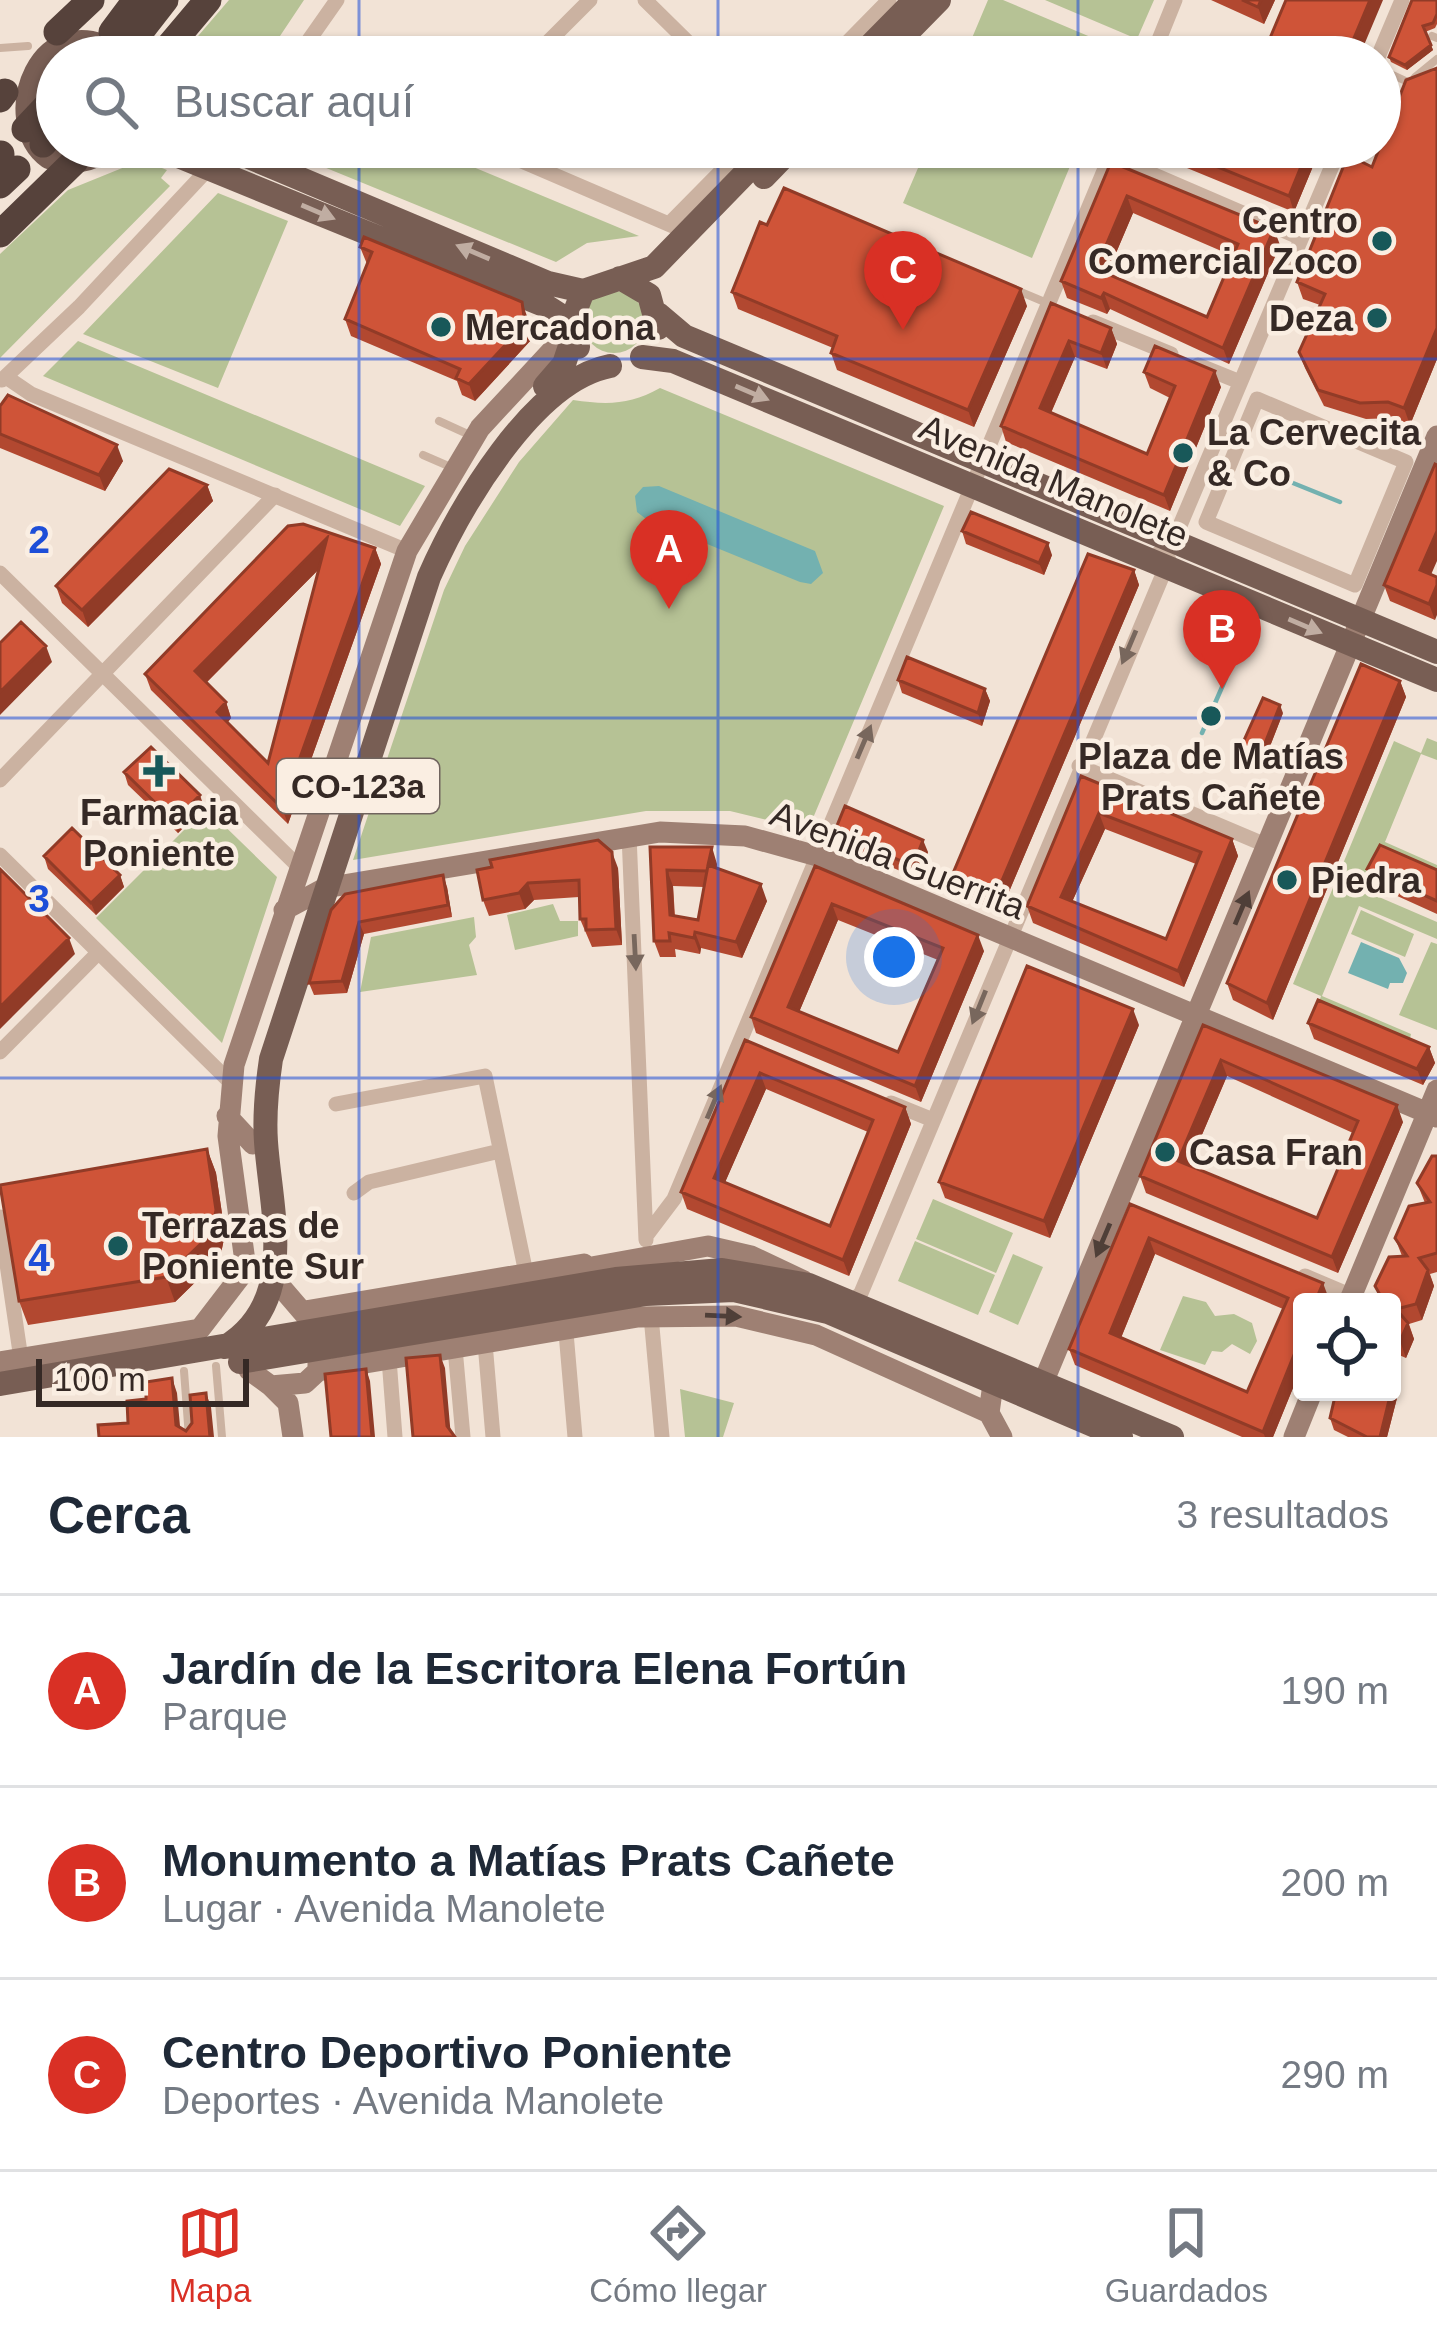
<!DOCTYPE html>
<html lang="es">
<meta charset="utf-8">
<style>
body{margin:0;font-family:Helvetica,sans-serif;background:#f2f2f3;color:#1f2937}
.controls{position:absolute;right:36px;bottom:36px;display:grid;overflow:hidden;border-radius:12px;box-shadow:0 3px 9px #0004}
.controls button{width:108px;height:108px;display:grid;place-items:center;padding:0;border:0;border-bottom:3px solid #e0e1e3;background:#fff;color:#1f2937;font:60px sans-serif}
.scale{position:absolute;left:36px;bottom:30px;width:213px;box-sizing:border-box;padding-left:12px;border:6px solid #352925;border-top:0;font-size:33px;line-height:42px;white-space:nowrap;color:#352925;-webkit-text-stroke:9px #faeee2;paint-order:stroke}
.you{position:absolute;left:894px;top:957px;width:42px;height:42px;margin:-30px;border:9px solid #fff;border-radius:50%;background:#1a73e8;box-shadow:0 0 0 18px #1a73e833}
.badge{display:grid;place-items:center;width:78px;height:78px;border-radius:50%;background:#d93025;color:#fff;font-size:39px;font-weight:700}
.pin{position:absolute;translate:-50% -99px;filter:drop-shadow(0 3px 6px #0008)}
.pin::after{content:'';position:absolute;top:63px;width:42px;height:36px;background:inherit;clip-path:polygon(0 0,100% 0,50% 100%)}
.list{margin:0;padding:0;list-style:none}
h2{display:flex;justify-content:space-between;align-items:center;height:156px;margin:0;padding:0 48px;font-size:51px}
h2 small{font-size:39px;font-weight:400;color:#747a83}
.list li{display:grid;grid-template-columns:78px 1fr auto;gap:36px;align-items:center;box-sizing:border-box;height:192px;padding:0 48px;border-top:3px solid #e0e1e3}
.list b{display:block;font-size:45px;white-space:nowrap}
.list p{margin:0;font-size:39px;white-space:nowrap;color:#747a83}
.list em{font-size:39px;font-style:normal;color:#747a83}
.icon{flex:none;width:66px;height:66px;fill:none;stroke:currentColor;stroke-width:2;stroke-linecap:round;stroke-linejoin:round}
.map{position:relative;flex:none;width:1437px;height:1437px;overflow:hidden}
.search{position:absolute;background:#fff;box-shadow:0 3px 9px #0004;left:36px;right:36px;top:36px;height:132px;display:flex;align-items:center;gap:30px;box-sizing:border-box;padding:0 42px;border-radius:66px;color:#747a83;font-size:45px}
.sheet{height:732px;background:#fff}
nav{display:flex;justify-content:space-around;align-items:center;box-sizing:border-box;height:168px;border-top:3px solid #e0e1e3;background:#fff;font-size:33px;color:#747a83}
nav a{display:grid;justify-items:center;gap:6px}
nav .on{color:#d93025}
.map>svg:first-child{display:block}
.green{fill:#b6c295}
.water{fill:#73b1b0}
.lines{fill:none;stroke-linecap:round;stroke-linejoin:round}
.stream{stroke:#73b1b0;stroke-width:4.5}
.lane{stroke:#cbb2a1;stroke-width:8}
.street{stroke:#cbb2a1;stroke-width:15}
.secondary{stroke:#9e8073;stroke-width:21}
.primary{stroke:#785e54;stroke-width:24}
.highway{stroke:#56423b;stroke-width:27}
.wall{fill:#b24830;fill-rule:evenodd}
.shaded-wall{fill:#913b27}
.building{fill:#cf5438;stroke:#913b27;stroke-width:3;fill-rule:evenodd}
.oneway{fill:#c0ada2}
.oneway2{fill:#78675d}
.oneway3{fill:#4f3f38}
.grid{fill:none;stroke:#1d4ed8;stroke-width:3;stroke-opacity:0.55}
.poi-dot{fill:#185859;stroke:#faeee2;stroke-width:4.5}
.labels{text-anchor:middle;dominant-baseline:central;stroke-width:9;stroke-linejoin:round;paint-order:stroke}
.shield{fill:#faeee2;stroke:#70645e;stroke-width:3}
.shield-label{font-size:33px;font-weight:bold;fill:#352925}
.poi-label{font-size:36px;font-weight:bold;fill:#352925;stroke:#faeee2;text-anchor:start}
.street-label{font-size:36px;fill:#352925;stroke:#faeee2}
.grid-label{font-size:39px;text-anchor:middle;font-weight:bold;fill:#1d4ed8;stroke:#faeee2;stroke-width:9;stroke-linejoin:round;paint-order:stroke}
</style>
<div class="map">
<svg width="1437" height="1437" viewBox="0 0 1437 1437">
<rect width="100%" height="100%" fill="#f2e3d6"/>
<!-- green -->
<path class="green" d="M229,0H304L266,57H180Z
M988,0H1003L1119,49L1116,57H964Z
M1045,0H1154L1137,39Z
M275,147H425L639,236L587,243L556,262Z
M927,147H1078L1032,258L903,203Z
M142,160L167,170L161,178L170,186L0,358V254L68,190Z
M218,193L288,221L218,388L83,334Z
M583 322a31 31 0 1 1 62 0a31 31 0 1 1-62 0Z
M78,341L425,486L400,526L43,376Z
M660,388L944,506L808,830L730,811H646L353,860L444,590L465,546L519,462L573,400C607,405 630,405 660,388Z
M1427,738L1437,742V760L1421,754L1385,842L1437,865V879L1380,855L1365,891L1437,922V939L1359,906L1322,996L1411,1034L1408,1048L1317,1008L1321,996L1293,984L1394,741L1421,753Z
M206,808L277,877L222,1043L96,918Z
M553,904L560,921H578V936L515,950L507,915Z
M1361,910L1414,934L1405,957L1351,934Z
M474,917L476,937L469,945L477,975L360,992L371,937Z
M1431,942L1437,944V1030L1399,1015Z
M933,1199L1013,1233L996,1273L916,1239Z
M915,1241L995,1275L978,1315L898,1281Z
M1013,1254L1043,1267L1018,1325L989,1312Z
M1183,1296L1206,1302L1215,1316L1234,1314L1252,1323L1257,1341L1250,1354L1232,1344L1222,1352L1212,1351L1205,1365L1160,1350Z
M680,1389L734,1403L723,1437H685Z"/>
<!-- water -->
<path class="water" d="M659,486L815,551L823,573L811,584L800,582L646,519L637,512L635,496L643,487Z
M1361,942L1399,958L1407,973L1403,983H1390L1388,989L1348,973Z"/>
<g class="lines">
<!-- stream -->
<path class="stream" d="M1288,481L1340,502
M1202,733L1226,678"/>
<!-- lane -->
<path class="lane" d="M1432,36L1437,38
M0,48L28,46
M1380,69L1410,83
M1415,77L1437,59
M1016,290L1047,303
M439,421L472,436
M423,455L453,468
M216,1366L222,1437
M184,1371L189,1437"/>
<!-- street -->
<path class="street" d="M645,0L703,57
M297,57L337,0
M533,57L590,0
M833,57L889,0
M1152,57L1175,0
M1378,57L1402,0
M489,147L687,232
M1110,156L1301,238
M671,222L745,147
M1093,322L1171,354
M1198,365L1240,382
M6,377L31,394L407,551
M2,380L79,307L210,167
M1257,399L1406,462L1355,585L1206,522Z
M1150,560L1173,542L1340,147
M0,573L298,866
M1079,766L1268,846
M0,780L275,495
M629,835L646,1240
M0,855L230,1082
M0,1052L98,953
M891,1103L933,1120
M336,1104L485,1076L528,1283
M354,1193L369,1182L500,1151
M0,1217L21,1359
M646,1236L674,1199L1114,147
M1305,1276L1352,1296
M852,1302L861,1293L1169,560
M651,1316L662,1437
M565,1321L575,1437
M485,1343L493,1437
M455,1348L463,1437
M389,1359L395,1437"/>
<!-- secondary -->
<path class="secondary" d="M284,910L325,888L660,832L745,836L817,856L1437,1117
M227,1116L253,1144
M575,1270L708,1246L751,1256L804,1281
M1349,1302L1437,1090
M305,1311L584,1264
M240,1351L249,1370L271,1386L305,1383L318,1371V1330L275,1280
M0,1362L200,1329L246,1269L228,1136L234,1065L407,551L480,428L571,330
M318,1371L638,1317L736,1316L816,1335L989,1413
M1043,1383L1437,436
M993,1384L989,1413L1002,1437
M271,1386L288,1403L293,1437
M1294,1437L1312,1392"/>
<!-- primary -->
<path class="primary" d="M859,57L915,0
M883,57L939,0
M111,147C93,160 70,165 49,157C0,122 39,0 123,57
M156,147L546,306L571,322
M225,147L548,283L583,291
M764,177L793,147
M620,278L649,295L658,328
M658,314L684,336L1437,652
M578,347L571,322L583,291L654,267L771,147
M642,357L673,361L1437,680
M545,386L564,364L573,337
M225,1347C299,1303 271,1213 266,1142C264,1114 267,1086 271,1059L429,577C459,509 532,381 610,366
M240,1362L646,1294L734,1290L828,1312L1121,1437
M0,1384L616,1279L722,1270L809,1285L1172,1437"/>
<!-- highway -->
<path class="highway" d="M57,32L91,0
M112,32L136,0
M130,45L165,0
M160,57L208,0
M0,99L5,92
M25,129L57,95
M43,144L57,128
M0,154H1
M0,185L17,169
M0,234L75,161"/>
</g>
<!-- wall -->
<path class="wall" d="M1211,0H1275L1264,24Z
M1437,0V24L1435,28L1425,32L1433,50L1407,70L1391,62L1389,57Z
M1437,68V359L1410,425L1394,418L1366,419L1324,406L1305,368L1299,352L1320,305L1303,299L1297,282Z
M1136,147H1321L1294,212Z
M1111,162L1280,245L1229,364L1110,309L1107,314L1067,298L1061,281ZM1133,213L1233,256L1207,317L1107,274Z
M767,225L1027,306L974,427L837,370L831,353L833,348L738,309L732,292Z
M360,247L528,319L531,340L475,401L462,395L457,381L351,336L345,319L367,264Z
M1051,303L1111,328L1117,344L1107,369L1075,357L1051,413L1147,454L1170,398L1150,388L1144,372L1221,387L1170,511L1006,442L1001,426Z
M0,406L123,461L105,491L0,448Z
M207,485L213,501L88,627L62,603L56,586Z
M303,524L375,548L381,564L288,824L151,690L145,674ZM319,569L268,763L228,722L231,718L226,702L206,683Z
M962,531L1052,555L1044,575L966,544Z
M1134,570L1139,585L1000,913L956,893L951,878Z
M1431,575L1435,620L1390,601L1384,585Z
M898,680L985,689L990,701L982,726L902,693Z
M1400,681L1406,697L1273,1020L1233,1000L1227,983Z
M1283,713L1263,764L1244,756L1241,747Z
M124,772L204,807L178,833L128,785Z
M1081,776L1232,839L1238,856L1184,987L1033,923L1027,906ZM1105,829L1196,864L1166,939L1072,902Z
M834,833L928,852L917,878L839,845Z
M650,847L717,864V868L767,901L742,958L701,948L700,954L675,949L676,957H660L654,941ZM673,886L704,887L698,920L675,916Z
M44,856L120,875L124,887L96,915L48,869Z
M815,866L984,951L921,1102L756,1033L751,1017ZM838,920L938,960L898,1052L799,1012Z
M618,868L622,945L592,947L580,919L579,897L534,900L525,909L489,916L483,900L477,870Z
M1367,869L1437,870V914L1373,885Z
M447,887L452,917L364,934L347,993L314,995L309,983L331,910Z
M1308,1023L1429,1047L1435,1063L1423,1085L1314,1039Z
M1139,1025L1050,1238L945,1198L939,1182Z
M1203,1025L1403,1122L1338,1273L1146,1193L1140,1176ZM1227,1076L1353,1133L1317,1218L1189,1165Z
M745,1040L905,1107L911,1124L849,1276L687,1209L681,1192ZM766,1089L868,1132L830,1226L725,1182Z
M207,1149L216,1173L225,1234L220,1258L175,1302L28,1325L19,1301Z
M1437,1156V1272L1430,1274L1434,1286L1422,1320L1409,1324L1414,1339L1406,1358L1392,1352V1302H1381L1375,1286L1402,1256L1395,1238L1425,1203L1417,1183Z
M1130,1204L1329,1299L1273,1437H1242L1075,1365L1069,1349ZM1155,1254L1283,1309L1247,1392L1121,1338Z
M1397,1398L1387,1437H1348L1334,1430L1330,1418Z"/>
<!-- shaded-wall -->
<path class="shaded-wall" d="M1261,0H1275L1264,24L1258,7Z
M1370,0H1383L1359,57H1346Z
M1431,45L1433,50L1407,70L1405,65Z
M1309,147H1321L1294,212L1289,196Z
M1127,196L1133,213L1102,286L1096,269Z
M1274,229L1280,245L1229,364L1223,348Z
M1021,289L1027,306L974,427L968,410Z
M1104,293L1110,309L1107,314L1101,298Z
M522,302L528,319L531,340L475,401L469,384Z
M1111,328L1117,344L1107,369L1101,353Z
M1437,328V359L1410,425L1404,408Z
M1069,341L1075,357L1046,424L1040,408Z
M1215,371L1221,387L1170,511L1164,495Z
M117,445L123,461L105,491L99,475Z
M207,485L213,501L88,627L82,610Z
M1437,531V561L1426,586L1420,570Z
M327,538L333,555L201,688L195,671Z
M1048,543L1052,555L1044,575L1039,563Z
M375,548L381,564L288,824L282,808Z
M1134,570L1139,585L1000,913L995,897Z
M1437,585V615L1435,620L1429,604Z
M46,646L52,662L0,715V692Z
M1400,681L1406,697L1273,1020L1267,1003Z
M985,689L990,701L982,726L978,713Z
M226,702L231,718L223,728L217,712Z
M1280,705L1283,713L1263,764L1260,756Z
M200,795L204,807L178,833L174,821Z
M1099,813L1105,829L1067,913L1061,897Z
M1232,839L1238,856L1184,987L1178,971Z
M923,840L928,852L917,878L913,866Z
M712,847L717,864L713,887L707,871Z
M612,852L618,868L622,945L616,929Z
M667,870L673,886L675,931L670,915Z
M120,875L124,887L96,915L91,903Z
M443,875L447,887L452,917L448,905Z
M528,883L534,900L525,909L519,893Z
M761,884L767,901L742,958L736,942Z
M832,904L838,920L794,1024L788,1007Z
M359,922L364,934L347,993L342,981Z
M695,932L701,948L700,954L694,938Z
M978,935L984,951L921,1102L915,1086Z
M69,938L75,954L0,1029V1007Z
M1133,1009L1139,1025L1050,1238L1044,1221Z
M1429,1047L1435,1063L1423,1085L1417,1069Z
M1221,1060L1227,1076L1184,1177L1178,1161Z
M760,1073L766,1089L720,1194L714,1178Z
M1397,1105L1403,1122L1338,1273L1332,1257Z
M905,1107L911,1124L849,1276L843,1260Z
M207,1149L216,1173L225,1234L220,1258L175,1302L166,1277Z
M1149,1238L1155,1254L1116,1350L1110,1333Z
M1428,1270L1434,1286L1422,1320L1416,1304Z
M1323,1283L1329,1299L1328,1302H1315Z
M1408,1323L1414,1339L1406,1358L1400,1341Z
M1302,1335V1366L1273,1437H1265L1263,1432Z
M440,1355L445,1368L451,1437L447,1426Z
M366,1369L370,1381L375,1437H372Z
M172,1378L177,1393L181,1437L176,1425Z
M1393,1386L1397,1398L1387,1437H1380Z
M206,1393L211,1407L214,1437H210Z"/>
<!-- building -->
<path class="building" d="M1242,0H1261L1258,7Z
M1286,0H1370L1346,57H1262Z
M1412,0H1437V14L1433,23L1423,26L1431,45L1405,65L1389,57Z
M1437,68V328L1404,408L1388,402L1360,403L1318,390L1299,352L1325,294L1297,282L1348,155L1372,167L1406,80Z
M1169,147H1309L1289,196Z
M1111,162L1274,229L1223,348L1104,293L1101,298L1061,281ZM1127,196L1238,244L1207,317L1096,269Z
M784,188L1021,289L968,410L831,353L837,336L732,292L760,222L767,225Z
M364,237L522,302L525,324L469,384L456,378L460,369L345,319L372,252L360,247Z
M1051,303L1111,328L1101,353L1069,341L1040,408L1147,454L1175,386L1144,372L1155,346L1215,371L1164,495L1001,426Z
M8,395L117,445L99,475L0,434V406Z
M1435,464L1437,465V531L1420,570L1437,577V585L1429,604L1384,585Z
M169,469L207,485L82,610L56,586Z
M971,512L1048,543L1039,563L962,531Z
M303,524L375,548L282,808L145,674L288,526ZM327,538L268,763L217,712L226,702L195,671Z
M1088,554L1134,570L995,897L951,878Z
M21,622L46,646L0,692V643Z
M907,657L985,689L978,713L898,680Z
M1361,664L1400,681L1267,1003L1227,983Z
M1263,698L1280,705L1260,756L1241,747Z
M151,747L200,795L174,821L124,772Z
M1081,776L1232,839L1178,971L1027,906ZM1099,813L1201,852L1166,939L1061,897Z
M845,806L923,840L913,866L834,833Z
M72,828L120,875L91,903L44,856Z
M598,840L612,852L616,929L586,930V919H580L579,880L528,883L519,893L483,900L477,870L492,867L490,860Z
M1380,845L1437,870V901L1367,869Z
M650,847H712L708,865L761,884L736,942L695,932L694,938L669,933L670,941H654ZM708,865L698,920L670,915L667,870L707,871Z
M815,866L978,935L915,1086L751,1017ZM832,904L943,948L898,1052L788,1007Z
M0,869L69,938L0,1007Z
M443,875L448,905L359,922L342,981L309,983L331,910L345,894Z
M1027,966L1133,1009L1044,1221L939,1182Z
M1318,1000L1429,1047L1417,1069L1308,1023Z
M1203,1025L1397,1105L1332,1257L1140,1176ZM1221,1060L1358,1121L1317,1218L1178,1161Z
M745,1040L905,1107L843,1260L681,1192ZM760,1073L873,1120L830,1226L714,1178Z
M207,1149L216,1210L211,1234L166,1277L19,1301L0,1185Z
M1432,1156H1437V1253L1419,1258L1428,1270L1416,1304L1396,1309L1408,1323L1400,1341L1392,1338V1302H1384L1375,1286L1389,1257L1407,1256L1395,1238L1409,1206L1430,1202L1417,1183Z
M1130,1204L1323,1283L1315,1302H1302V1335L1263,1432L1069,1349ZM1149,1238L1288,1298L1247,1392L1110,1333Z
M440,1355L447,1426L455,1437H413L406,1358Z
M366,1369L372,1437H331L325,1374Z
M172,1378L176,1425L186,1431L192,1423L190,1395L206,1393L210,1437H99L98,1425L128,1423L127,1401L146,1399V1382Z
M1336,1392H1391L1380,1437H1367L1330,1418Z"/>
<!-- one-way arrows -->
<defs><path id="oneway-solid" d="M-6-.8H1V-3.2L6.5 0L1 3.2V.8H-6Z" transform="scale(3)"/></defs>
<g class="oneway">
<use href="#oneway-solid" transform="translate(318 212) rotate(23)"/>
<use href="#oneway-solid" transform="translate(473 252) rotate(-157)"/>
<use href="#oneway-solid" transform="translate(752 393) rotate(23)"/>
<use href="#oneway-solid" transform="translate(1305 626) rotate(23)"/>
</g>
<g class="oneway2">
<use href="#oneway-solid" transform="translate(1129 647) rotate(113)"/>
<use href="#oneway-solid" transform="translate(864 742) rotate(-67)"/>
<use href="#oneway-solid" transform="translate(635 952) rotate(87)"/>
<use href="#oneway-solid" transform="translate(979 1007) rotate(112)"/>
<use href="#oneway-solid" transform="translate(714 1102) rotate(-67)"/>
</g>
<g class="oneway3">
<use href="#oneway-solid" transform="translate(1242 908) rotate(-67)"/>
<use href="#oneway-solid" transform="translate(1103 1240) rotate(113)"/>
<use href="#oneway-solid" transform="translate(723 1316) rotate(3)"/>
</g>
<!-- grid -->
<path class="grid" d="M359,0V57M718,0V57M1078,0V57M359,147V1437M718,147V1437M1078,147V1437M0,359H1437M0,718H1437M0,1078H1437"/>
<!-- markers -->
<g class="poi-dot">
<circle cx="1382" cy="241" r="12"/>
<circle cx="1377" cy="318" r="12"/>
<circle cx="441" cy="327" r="12"/>
<circle cx="1183" cy="453" r="12"/>
<circle cx="1211" cy="716" r="12"/>
<path d="M153 753h12v12h12v12h-12v12h-12v-12h-12v-12h12z"/>
<circle cx="1287" cy="880" r="12"/>
<circle cx="1165" cy="1152" r="12"/>
<circle cx="118" cy="1246" r="12"/>
</g>
<g class="labels">
<!-- shield labels -->
<rect class="shield" x="277" y="759" width="162" height="54" rx="9"/>
<g class="shield-label">
<text x="358" y="786">CO-123a</text>
</g>
<!-- poi labels -->
<g class="poi-label">
<text x="1358" y="220" text-anchor="end">Centro<tspan x="1358" dy="41">Comercial Zoco</tspan></text>
<text x="1353" y="318" text-anchor="end">Deza</text>
<text x="465" y="327">Mercadona</text>
<text x="1207" y="432">La Cervecita<tspan x="1207" dy="41">&amp; Co</tspan></text>
<text x="1211" y="756" text-anchor="middle">Plaza de Matías<tspan x="1211" dy="41">Prats Cañete</tspan></text>
<text x="159" y="812" text-anchor="middle">Farmacia<tspan x="159" dy="41">Poniente</tspan></text>
<text x="1311" y="880">Piedra</text>
<text x="1189" y="1152">Casa Fran</text>
<text x="142" y="1225">Terrazas de<tspan x="142" dy="41">Poniente Sur</tspan></text>
</g>
<!-- street labels -->
<g class="street-label">
<text transform="translate(1054 481) rotate(23)">Avenida Manolete</text>
<text transform="translate(898 860) rotate(21)">Avenida Guerrita</text>
</g>
</g>
<g class="grid-label">
<text x="39" y="553">2</text>
<text x="39" y="912">3</text>
<text x="39" y="1271">4</text>
</g>
</svg>
<div class="controls">
<button><svg class="icon" aria-label="locate" viewBox="0 0 24 24"><circle cx="12" cy="12" r="6"/><path d="M12 2v4M12 18v4M2 12h4M18 12h4"/></svg></button>
</div>
<div class="scale">100 m</div>
<div class="you"></div>
<div class="pin badge" style="left:669px;top:609px">A</div>
<div class="pin badge" style="left:1222px;top:689px">B</div>
<div class="pin badge" style="left:903px;top:330px">C</div>
<div class="search"><svg class="icon" aria-label="search" viewBox="0 0 24 24"><circle cx="10" cy="10" r="6"/><path d="M15 15l6 6"/></svg>Buscar aquí</div>
</div>
<section class="sheet">
<h2>Cerca<small>3 resultados</small></h2>
<ul class="list">
<li><span class="badge">A</span><div><b>Jardín de la Escritora Elena Fortún</b><p>Parque</p></div><em>190 m</em></li>
<li><span class="badge">B</span><div><b>Monumento a Matías Prats Cañete</b><p>Lugar · Avenida Manolete</p></div><em>200 m</em></li>
<li><span class="badge">C</span><div><b>Centro Deportivo Poniente</b><p>Deportes · Avenida Manolete</p></div><em>290 m</em></li>
</ul>
</section>
<nav>
<a class="on"><svg class="icon" aria-label="map" viewBox="0 0 24 24"><path d="M3 6l6-2 6 2 6-2v14l-6 2-6-2-6 2zM9 4v14M15 6v14"/></svg>Mapa</a>
<a><svg class="icon" aria-label="directions" viewBox="0 0 24 24"><path d="M12 3l9 9-9 9-9-9zM9 14v-3h6M13 9l2 2-2 2"/></svg>Cómo llegar</a>
<a><svg class="icon" aria-label="saved" viewBox="0 0 24 24"><path d="M7 4h10v16l-5-4-5 4z"/></svg>Guardados</a>
</nav>
